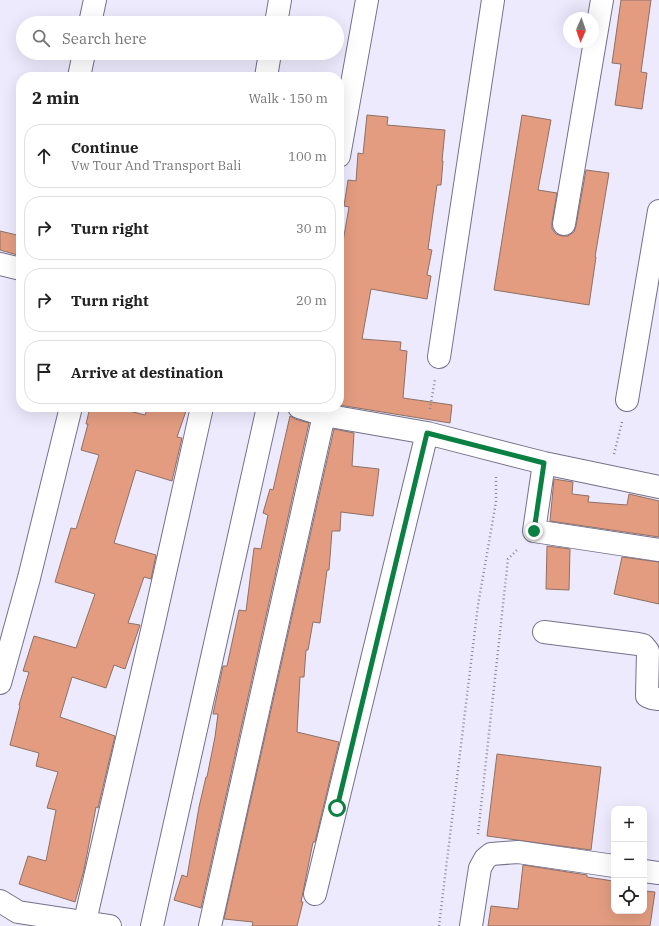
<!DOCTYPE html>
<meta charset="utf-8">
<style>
body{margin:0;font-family:"IBM Plex Serif",serif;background:#f6f6f6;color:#222}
.controls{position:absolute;right:12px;bottom:12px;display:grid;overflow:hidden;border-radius:8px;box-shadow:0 4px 16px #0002}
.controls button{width:36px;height:36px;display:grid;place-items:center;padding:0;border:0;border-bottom:1px solid #e0e0e0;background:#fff;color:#222;font:20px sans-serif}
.compass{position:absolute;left:563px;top:12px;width:36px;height:36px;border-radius:50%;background:#fff;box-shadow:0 4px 16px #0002;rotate:182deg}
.stop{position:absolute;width:12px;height:12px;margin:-9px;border:3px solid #0b8043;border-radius:50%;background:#fff}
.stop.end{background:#0b8043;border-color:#fff;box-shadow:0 1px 4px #0008}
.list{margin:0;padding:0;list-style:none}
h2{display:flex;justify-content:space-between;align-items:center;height:52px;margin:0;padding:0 16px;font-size:17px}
h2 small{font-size:13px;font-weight:400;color:#767676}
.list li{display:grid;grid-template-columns:26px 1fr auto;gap:12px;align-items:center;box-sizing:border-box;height:64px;margin:0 8px 8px;padding:0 8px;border:1px solid #e0e0e0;border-radius:16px}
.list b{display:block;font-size:15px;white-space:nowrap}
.list p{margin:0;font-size:13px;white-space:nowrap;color:#767676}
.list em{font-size:13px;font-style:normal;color:#767676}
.icon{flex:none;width:22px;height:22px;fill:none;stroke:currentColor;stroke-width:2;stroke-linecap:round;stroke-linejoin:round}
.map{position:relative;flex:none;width:659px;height:926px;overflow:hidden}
.search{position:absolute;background:#fff;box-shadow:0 4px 16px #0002;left:16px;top:16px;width:328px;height:44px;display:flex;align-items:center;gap:10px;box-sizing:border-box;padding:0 14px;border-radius:22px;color:#767676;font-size:15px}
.panel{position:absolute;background:#fff;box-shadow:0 4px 16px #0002;left:16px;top:72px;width:328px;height:340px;border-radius:16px}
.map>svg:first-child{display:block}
.building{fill:#e39c80;stroke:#8e7065}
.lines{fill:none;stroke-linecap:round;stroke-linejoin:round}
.minor-casing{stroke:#75708b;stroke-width:24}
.path{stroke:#888695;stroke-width:2.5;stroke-dasharray:1 3;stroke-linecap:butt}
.minor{stroke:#fff;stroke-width:22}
.route{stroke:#0b8043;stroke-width:5}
</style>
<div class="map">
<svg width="659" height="926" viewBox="0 0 659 926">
<rect width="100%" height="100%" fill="#edeafd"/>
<!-- building -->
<path class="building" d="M621,0H651L641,72L647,73L642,109L615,105L621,64L612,63Z
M367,115L388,117L387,125L445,130L442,161H443L441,185H437L428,249L432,250L427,275L431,276L427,299L371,289L362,339L401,342L400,350L407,351L403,398L452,405L450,423L339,405V252L341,253L349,207L344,206L348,180L356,181L358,153L363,154Z
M522,115L551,120L538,190L557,193L552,222V229L556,234L562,236H568L574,232L576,226L586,170L609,173L595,257H596L589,305L494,290Z
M0,231L21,236V256L0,250Z
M90,407H114L145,415L148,407H176L186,411L177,437L182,438L172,481L136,470L114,543L156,555L151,579L144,577L128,623L140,625L125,669L114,665L106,688L72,677L60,717L115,736L98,808L96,807L84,870L75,902L19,884L28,856L46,861L56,810L47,808L58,772L36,766L39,753L10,745L20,706L19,705L29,672L23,671L34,636L76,648L95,594L55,582L71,528L76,529L99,455L81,450L88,424H86Z
M290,416L295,419L309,423L201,908L174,900L182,875L187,877L199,807L206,777H207L215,737L218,714H213L223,666H227L239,610L246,611L254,548L261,549L268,515L263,513L270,489L273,490Z
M334,429L354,433L352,466L379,469L373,516L341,512L340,531H332L329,570H327L320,623L313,622L308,650H306L304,677H300L297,732L339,742L315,842H313L301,902H303L297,926H252L253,922L224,919Z
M554,479L573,482L572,494L589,496L588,502L627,505L629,494L659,501V537L550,521Z
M547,546L570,549L569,590L546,589Z
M622,557L659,562V604L614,594Z
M497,754L601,767L591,850L487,836Z
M523,865L587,875V877L613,881L614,911H644V891L655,892L650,926H488L491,906L518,909Z"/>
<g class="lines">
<!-- minor casing -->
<g class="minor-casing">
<path id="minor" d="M90,23L95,0
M276,23L280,0
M79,77L84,53
M266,77L270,53
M339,156L367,0
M564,224L602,0
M0,264L21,269
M439,357L493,0
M627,400L659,211
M299,407L324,415L427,433L544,463L659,487
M544,463L534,531L659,550
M544,632L638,644L643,645L648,651L647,696L652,698L659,699
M0,683L29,578L71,407
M644,871L659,873
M315,894L427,433
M0,901L18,912L110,926
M85,921L154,622L202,407
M152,926L268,407
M210,926L324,415
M471,926L480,868L485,859L491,854L518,852L614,866"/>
</g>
<!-- path -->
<path class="path" d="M430,409L435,379
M614,454L622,422
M478,834L508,559L518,549
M439,926L478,605L496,502V474"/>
<!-- minor -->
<use href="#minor" class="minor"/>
</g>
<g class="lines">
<!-- route -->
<path class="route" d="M337,808L427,433L544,463L534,531"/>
</g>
</svg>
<div class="controls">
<button>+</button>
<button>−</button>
<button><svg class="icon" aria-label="locate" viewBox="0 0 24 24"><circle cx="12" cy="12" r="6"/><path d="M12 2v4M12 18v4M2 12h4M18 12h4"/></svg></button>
</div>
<svg class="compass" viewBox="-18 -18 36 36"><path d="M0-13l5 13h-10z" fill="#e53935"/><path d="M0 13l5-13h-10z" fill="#767676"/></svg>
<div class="stop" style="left:337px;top:808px"></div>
<div class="stop end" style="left:534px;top:531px"></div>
<div class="search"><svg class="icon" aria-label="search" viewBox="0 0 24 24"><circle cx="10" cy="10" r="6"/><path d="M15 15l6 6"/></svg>Search here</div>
<section class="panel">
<h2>2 min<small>Walk · 150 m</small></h2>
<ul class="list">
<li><svg class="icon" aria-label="ahead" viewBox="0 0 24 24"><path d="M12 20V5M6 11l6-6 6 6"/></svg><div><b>Continue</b><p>Vw Tour And Transport Bali</p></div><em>100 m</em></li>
<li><svg class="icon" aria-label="right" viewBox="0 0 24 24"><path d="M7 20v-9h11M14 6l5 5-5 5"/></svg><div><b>Turn right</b></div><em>30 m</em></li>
<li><svg class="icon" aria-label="right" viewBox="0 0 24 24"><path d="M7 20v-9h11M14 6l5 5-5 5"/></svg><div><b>Turn right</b></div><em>20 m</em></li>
<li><svg class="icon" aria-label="arrive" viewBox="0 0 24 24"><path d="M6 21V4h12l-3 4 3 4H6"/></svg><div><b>Arrive at destination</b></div></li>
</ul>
</section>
</div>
